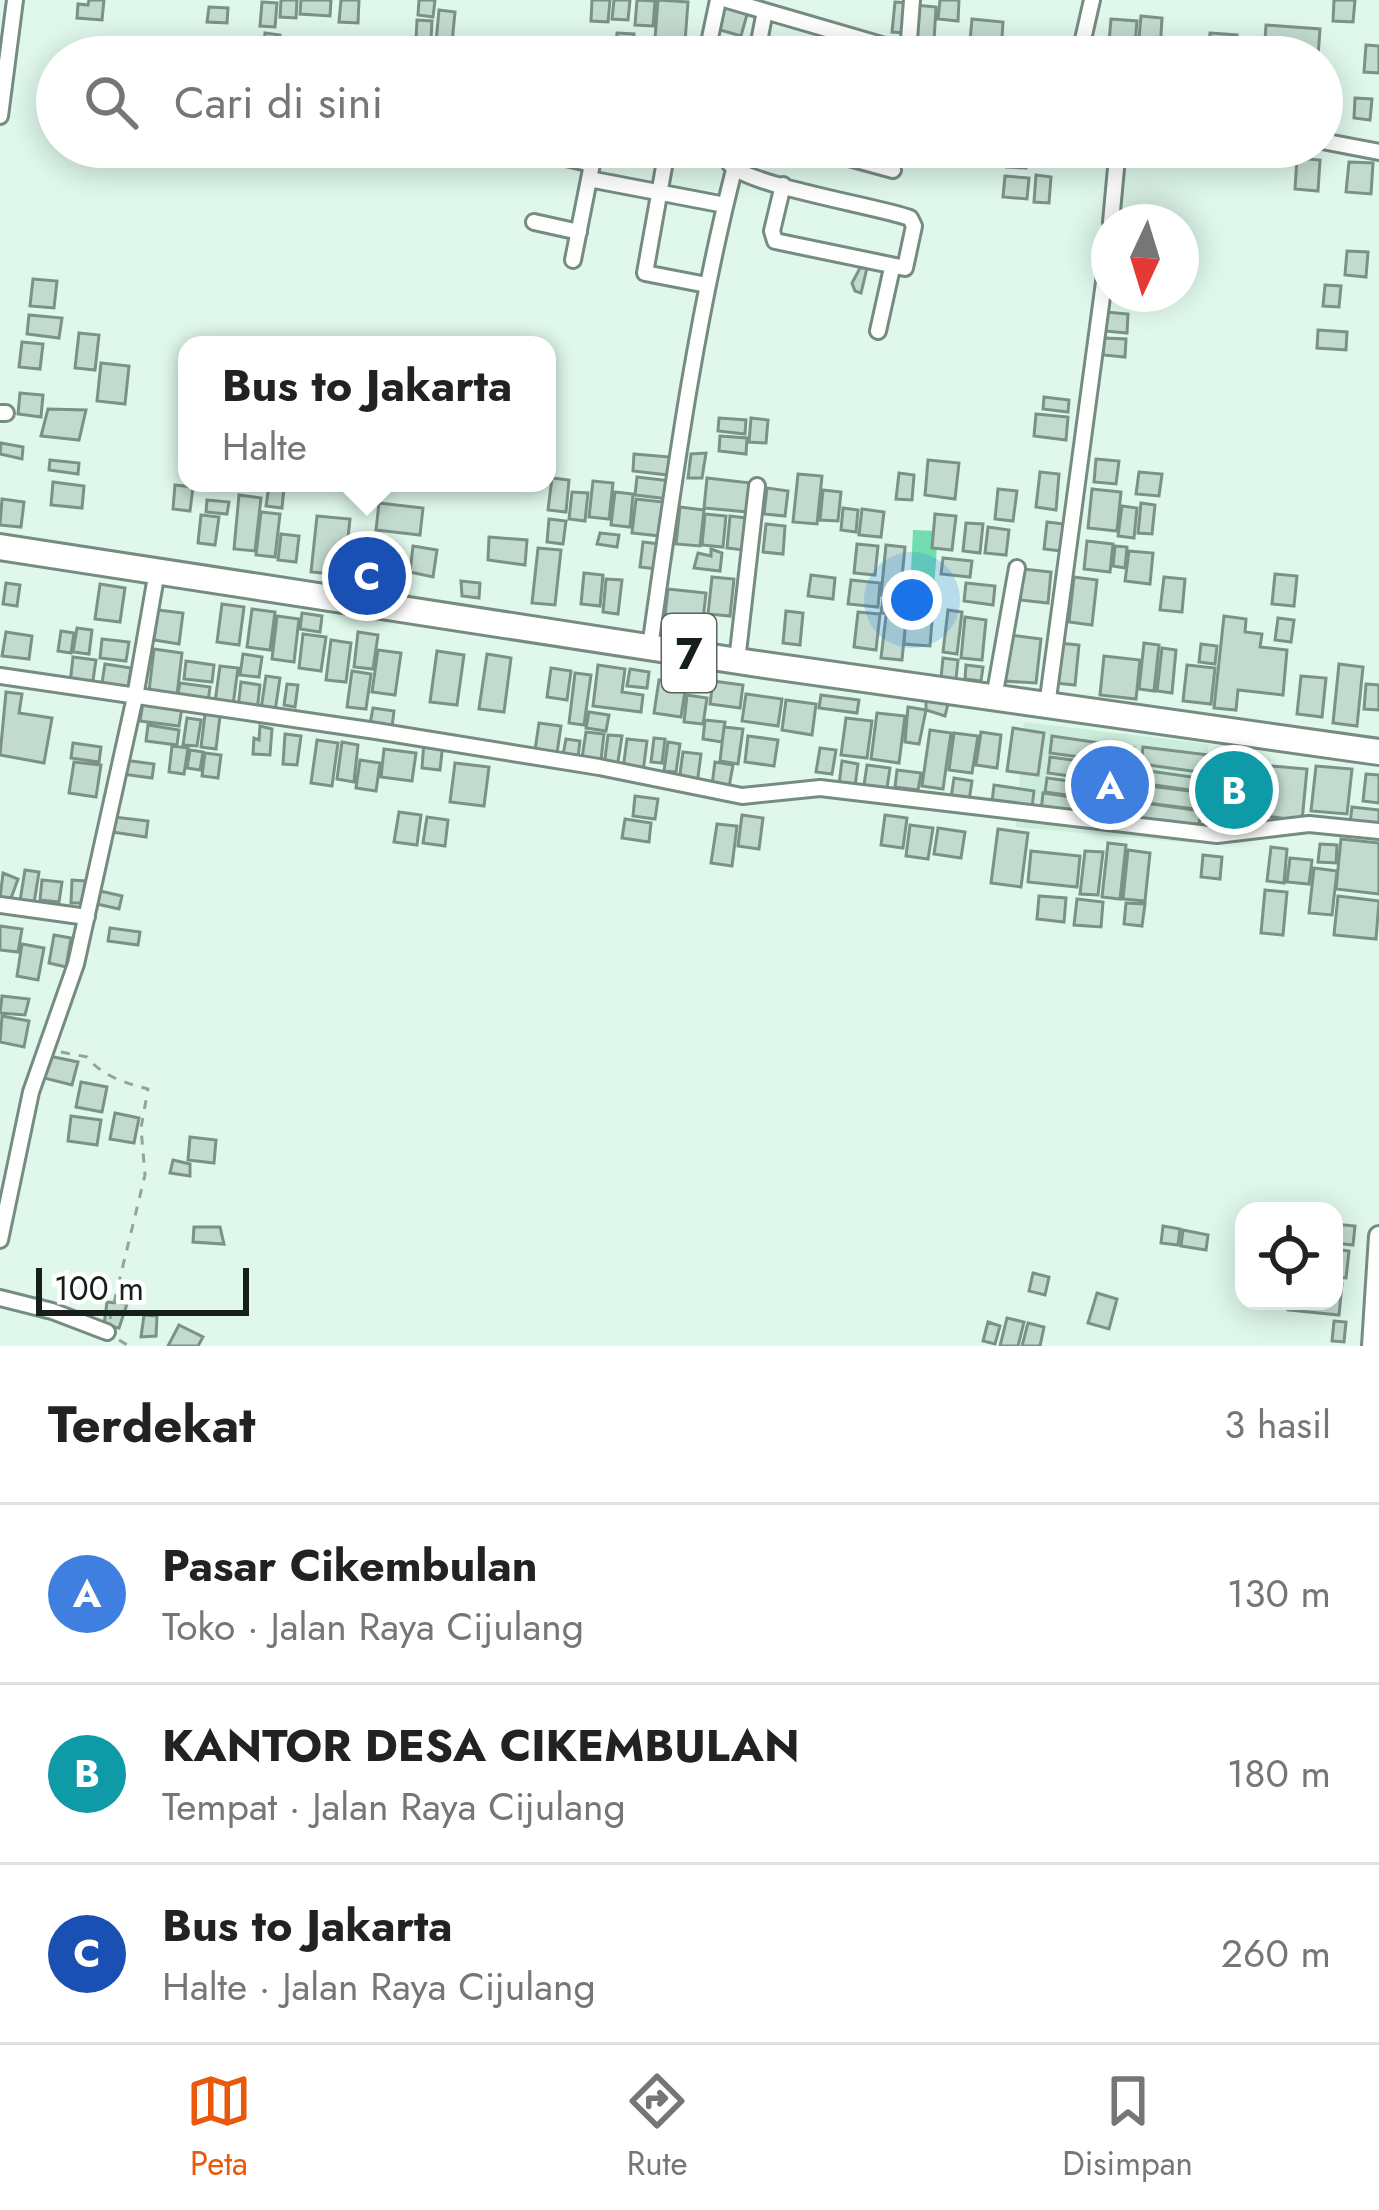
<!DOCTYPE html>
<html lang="id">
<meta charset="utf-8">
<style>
body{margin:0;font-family:Jost,sans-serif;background:#f2f2f2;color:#222}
.controls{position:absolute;right:36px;bottom:36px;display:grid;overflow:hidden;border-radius:24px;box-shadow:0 6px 30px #0003}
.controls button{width:108px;height:108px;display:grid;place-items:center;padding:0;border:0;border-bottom:3px solid #e0e0e0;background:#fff;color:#222;font:60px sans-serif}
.compass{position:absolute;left:1091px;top:204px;width:108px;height:108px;border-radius:50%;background:#fff;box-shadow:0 6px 30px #0003;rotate:184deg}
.scale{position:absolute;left:36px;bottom:30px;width:213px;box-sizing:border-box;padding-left:12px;border:6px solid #161f1a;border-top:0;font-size:33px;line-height:42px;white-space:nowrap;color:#161f1a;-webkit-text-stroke:9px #fff;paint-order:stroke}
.you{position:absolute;left:912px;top:600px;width:42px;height:42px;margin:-30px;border:9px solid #fff;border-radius:50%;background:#1a73e8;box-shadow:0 0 0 18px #1a73e833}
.badge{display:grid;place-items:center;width:78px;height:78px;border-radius:50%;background:#ea580c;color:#fff;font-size:39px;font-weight:700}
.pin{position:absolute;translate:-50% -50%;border:6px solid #fff;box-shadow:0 3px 12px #0006}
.popup{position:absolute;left:178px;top:336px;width:378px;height:156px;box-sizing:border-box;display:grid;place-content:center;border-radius:24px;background:#fff;filter:drop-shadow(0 3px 9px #0005);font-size:39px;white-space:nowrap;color:#767676}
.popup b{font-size:45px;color:#222}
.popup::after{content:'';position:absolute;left:50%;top:100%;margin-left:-24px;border:24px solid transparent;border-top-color:#fff}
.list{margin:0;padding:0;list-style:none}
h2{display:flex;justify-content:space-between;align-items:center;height:156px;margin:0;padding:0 48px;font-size:51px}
h2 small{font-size:39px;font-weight:400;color:#767676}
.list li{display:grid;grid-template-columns:78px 1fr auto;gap:36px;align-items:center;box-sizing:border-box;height:180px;padding:0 48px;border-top:3px solid #e0e0e0}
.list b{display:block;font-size:45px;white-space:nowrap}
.list p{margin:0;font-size:39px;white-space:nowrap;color:#767676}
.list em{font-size:39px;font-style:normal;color:#767676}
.icon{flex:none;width:66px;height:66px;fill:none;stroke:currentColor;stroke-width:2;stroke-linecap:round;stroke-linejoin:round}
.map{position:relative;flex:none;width:1379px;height:1346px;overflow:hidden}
.search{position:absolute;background:#fff;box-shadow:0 6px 30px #0003;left:36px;right:36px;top:36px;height:132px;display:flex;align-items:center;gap:30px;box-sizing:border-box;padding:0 42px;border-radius:66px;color:#767676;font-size:45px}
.sheet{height:696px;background:#fff}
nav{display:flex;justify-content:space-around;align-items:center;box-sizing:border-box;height:168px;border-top:3px solid #e0e0e0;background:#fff;font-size:33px;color:#767676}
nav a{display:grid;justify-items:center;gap:6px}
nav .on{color:#ea580c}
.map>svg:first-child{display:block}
.built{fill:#cceddc}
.water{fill:#73ddb0}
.building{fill:#c3dbcf;stroke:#7b9287;stroke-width:3}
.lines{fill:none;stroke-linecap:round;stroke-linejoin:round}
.minor-casing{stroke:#768c81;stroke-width:20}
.tertiary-casing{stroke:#768c81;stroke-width:24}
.trunk-casing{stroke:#768c81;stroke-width:30}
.path{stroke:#92a59b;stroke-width:3;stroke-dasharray:9 9;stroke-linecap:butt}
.minor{stroke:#fff;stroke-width:14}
.tertiary{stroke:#fff;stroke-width:18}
.trunk{stroke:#fff;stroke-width:24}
.labels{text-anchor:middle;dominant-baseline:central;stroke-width:10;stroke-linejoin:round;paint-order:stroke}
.shield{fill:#fff;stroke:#5c625f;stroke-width:3}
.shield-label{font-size:45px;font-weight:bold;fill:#161f1a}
</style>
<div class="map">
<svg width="1379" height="1346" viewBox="0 0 1379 1346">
<rect width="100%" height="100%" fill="#dff8eb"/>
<!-- built -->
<path class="built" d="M1024,722L1209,744L1191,843L1016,827Z"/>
<!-- water -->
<path class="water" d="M913,530L938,531L934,591H910Z"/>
<!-- building -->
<path class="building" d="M89,0H104L102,20L77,18L78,4L88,5Z
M281,0H297L296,18L280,17Z
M301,0H331L330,16L300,14Z
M341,0H359L358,23L339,22Z
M419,0H435L433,17L418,15Z
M592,0H610L608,22L591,21Z
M614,0H630L628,20L612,19Z
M637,0L655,1L653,26L635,25Z
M658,0L688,2L685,42L655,39Z
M940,0H959L958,21L938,19Z
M1334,0H1355L1353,22L1333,21Z
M262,2L277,3L275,27L260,26Z
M895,2L908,3L905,33L892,32Z
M721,3L748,11L741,36L713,28Z
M915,5L936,7L934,41L912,39Z
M209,7L228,8L227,23L207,22Z
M439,10L455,12L452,43L436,42Z
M1141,16L1162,18L1160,51L1138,49Z
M972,19L1003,22L1001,53L969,51Z
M1111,19L1137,21L1135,44L1109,42Z
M417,20L432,21L431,40L416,39Z
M1266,25L1320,29L1318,57L1264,54Z
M265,33L280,35L278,54L263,52Z
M617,33L634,34L632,57H615Z
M1210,33L1237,35L1235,57H1208Z
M1106,43L1123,44L1122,57H1105Z
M729,45L751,46L750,57H728Z
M1366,45L1379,46V73L1364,72Z
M1322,81L1337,82L1334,116L1322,115Z
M1355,98L1372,99L1370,120L1354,118Z
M1009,147H1028L1026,168L1007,167Z
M1066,147H1090V158L1065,156Z
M1128,147H1152L1151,162L1127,160Z
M1297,158L1320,160L1318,191L1295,189Z
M1349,162L1373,163L1371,194L1346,192Z
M1036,175L1051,177L1049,203L1034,202Z
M1005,176L1029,178L1027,199L1003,197Z
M1347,251L1368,252L1366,277L1345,275Z
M860,268H867L861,293L855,291L852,283Z
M33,279L57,281L54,308L30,306Z
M1325,285L1341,286L1339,307L1323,306Z
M1106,312L1128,314L1127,333L1105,331Z
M29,315L62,318L59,338L27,334Z
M1318,330L1347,332L1346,350L1317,348Z
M79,333L99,335L95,370L75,368Z
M1104,338L1126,339L1125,357L1103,355Z
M22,342L43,344L40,369L19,367Z
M101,363L129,366L125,404L97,401Z
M20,393L43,395L41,417L18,414Z
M1044,397L1069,400L1068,412L1043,409Z
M48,409L86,410L79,440L41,436Z
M1036,414L1068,417L1066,440L1034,436Z
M719,418L746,420L745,434L718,431Z
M751,418L768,420L766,443L749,442Z
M720,436L747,438L746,454L719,451Z
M1,443L23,447L22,459L0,454Z
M706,453L702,478H688L691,454Z
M634,454L670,457L668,475L633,471Z
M1096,459L1119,461L1116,484L1094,482Z
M50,460L79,463L78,474L49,470Z
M928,460L959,463L955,499L925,495Z
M1040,472L1059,474L1056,510L1036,507Z
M1139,472L1162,474L1159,496L1136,494Z
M899,473L914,475L912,500L896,499Z
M798,474L822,476L817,524L793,522Z
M637,477L671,481L669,499L635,495Z
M552,478L569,480L566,512L548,510Z
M707,478L751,483L748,512L704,508Z
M593,481L613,483L609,519L589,517Z
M53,482L84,486L82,508L51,505Z
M175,485L193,487L190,511L173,509Z
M269,486L284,488L282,508L266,506Z
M767,488L788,491L785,516L764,514Z
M998,489L1017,491L1013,521L995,519Z
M1092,489L1121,492L1117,531L1088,528Z
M823,490L841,492L838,521L820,520Z
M572,492L588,493L585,521L569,519Z
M615,492L633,494L630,527L611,525Z
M239,495L261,498L255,551L234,549Z
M2,499L24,502L21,527L0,525Z
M636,499L663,502L660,536L632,533Z
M207,500L229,502L227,514L206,512Z
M379,503L423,508L420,535L376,530Z
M1141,503L1155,505L1152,534L1138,533Z
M1122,506L1137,508L1134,538L1118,536Z
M680,507L704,510L700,546L676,544Z
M843,508L858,510L856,532L841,530Z
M862,509L884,512L881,537L859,535Z
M261,512L280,514L275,557L256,555Z
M705,514L726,516L723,547L702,545Z
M935,514L956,516L952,550L932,548Z
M201,515L219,517L215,545L198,543Z
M317,516L350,519L344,575L311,572Z
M730,516L747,518L744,550L727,548Z
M549,519L566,521L563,544L547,542Z
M1047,522L1064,524L1062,551L1044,549Z
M966,523L983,524L980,553L963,551Z
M766,524L785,526L783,554L763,552Z
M988,527L1009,530L1006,555L985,553Z
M600,533L619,535L617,547L597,544Z
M281,534L299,536L296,562L278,560Z
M489,537L527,540L525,565L488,560Z
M1087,541L1113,544L1110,572L1084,569Z
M643,542L660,544L657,569L640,567Z
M857,544L878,546L875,575L854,573Z
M886,545L905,547L900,597L881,595Z
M413,546L437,550L433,577L410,572Z
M1115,546L1127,547L1125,568L1113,566Z
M538,548L561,550L555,605L532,603Z
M711,549L722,553L720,571L694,568L698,553L711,556Z
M1129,551L1153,553L1150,584L1125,581Z
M943,558L972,561L970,577L941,574Z
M1023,569L1051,572L1048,603L1020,600Z
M584,573L603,575L600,606L581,604Z
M1275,574L1297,576L1294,606L1272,604Z
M811,575L835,578L833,599L808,596Z
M712,577L734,579L730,616L708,614Z
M1074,577L1097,580L1092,625L1069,622Z
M1164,577L1185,579L1182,612L1160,610Z
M606,579L622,580L618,614L603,612Z
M851,580L880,583L878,607L848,604Z
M461,581L480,583L479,598L462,596Z
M6,583L20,585L17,606L3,604Z
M966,583L995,586L993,605L964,601Z
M100,584L125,588L120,622L95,619Z
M668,589L706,593L701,638L663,634Z
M883,599L901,601L900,615L881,613Z
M222,604L244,607L239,645L217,642Z
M252,609L275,612L270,650L247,647Z
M158,610L183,613L179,644L154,640Z
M948,610L962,612L957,654L943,652Z
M786,611L803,613L800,645L783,643Z
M858,612L880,614L876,650L854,647Z
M302,613L322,616L320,632L300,629Z
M277,616L299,619L294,662L272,659Z
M886,616L906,619L902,660L881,658Z
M1224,616L1246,619L1245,632L1262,634L1260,647L1287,650L1283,695L1238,690L1236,710L1214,708Z
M965,617L986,620L982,660L961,658Z
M1278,618L1294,620L1291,642L1275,640Z
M906,619L932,621L930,646L904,644Z
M77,628L92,630L89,654L73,652Z
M61,631L74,633L71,653L58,651Z
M6,632L32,636L29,659L2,656Z
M358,632L378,635L373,669L354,667Z
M303,634L326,637L321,671L299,668Z
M1011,635L1041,639L1036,683L1004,681Z
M102,639L129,642L126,661L100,658Z
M331,640L351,643L346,682L326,680Z
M1059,643L1079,645L1075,685L1055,683Z
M1144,643L1159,645L1154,691L1139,689Z
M1201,644L1217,646L1215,664L1199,662Z
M1162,648L1176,650L1172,693L1157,691Z
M154,649L182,653L177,695L149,691Z
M378,650L401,653L395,695L372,692Z
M437,651L464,655L457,705L430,702Z
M243,654L262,657L259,677L240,675Z
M487,654L511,658L504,712L479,709Z
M1104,656L1140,660L1136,699L1100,695Z
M73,657L96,660L92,687L70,684Z
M943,658L958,660L956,679L941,678Z
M186,661L214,665L212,682L184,679Z
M105,664L131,668L128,688L102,683Z
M1339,664L1363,667L1357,726L1333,723Z
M598,665L625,669L622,692L643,695L641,712L593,706Z
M966,665L983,667L981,681L965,679Z
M1187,665L1215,668L1211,704L1183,701Z
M220,666L238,668L233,705L215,702Z
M551,668L571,671L567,700L547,697Z
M630,669L649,672L647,688L627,686Z
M352,671L371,674L366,709L347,707Z
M575,673L591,675L584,725L569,723Z
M266,676L280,678L275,711L261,709Z
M1301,676L1326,678L1322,717L1297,714Z
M659,680L686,684L681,717L654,713Z
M713,681L743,685L740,708L710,704Z
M241,682L260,685L257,711L238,708Z
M180,683L210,687L208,702L177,698Z
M287,684L298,685L295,707L284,705Z
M1366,684L1379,685V710L1364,709Z
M6,692L22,694L19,713L52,718L44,763L0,755Z
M746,694L782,699L778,726L742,721Z
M687,695L707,698L703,724L684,722Z
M821,695L859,700L857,713L819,708Z
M786,700L816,704L812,735L782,730Z
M926,700L948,704L945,716L926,710Z
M143,703L182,708L179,726L140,721Z
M908,707L926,710L919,744L905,742Z
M373,708L394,711L392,727L370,724Z
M589,712L609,715L606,731L586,728Z
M877,713L905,716L899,763L871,759Z
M205,714L220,716L216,749L201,747Z
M187,718L201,720L197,746L183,745Z
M846,718L872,721L867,758L841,755Z
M705,720L725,722L722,742L703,739Z
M539,723L561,726L557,753L535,750Z
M148,725L179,730L177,745L146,741Z
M260,726L272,729L270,755L253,754L254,738L259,740Z
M724,727L743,729L738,764L720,761Z
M1013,728L1044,733L1038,775L1007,771Z
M930,730L951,733L943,789L922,786Z
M586,732L604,734L601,760L582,758Z
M981,732L1001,735L997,768L976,765Z
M954,733L978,736L972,773L949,770Z
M285,734L301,736L297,765L283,764Z
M608,735L622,736L617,768L604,766Z
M748,736L778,740L774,766L745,762Z
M1052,736L1134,748L1132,764L1050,753Z
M654,738L665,739L662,763L651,762Z
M566,739L580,741L578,757L563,755Z
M627,739L647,741L643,772L623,769Z
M317,740L338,743L332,786L311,783Z
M424,741L443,743L440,770L422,768Z
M342,742L358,745L354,782L337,779Z
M668,742L680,744L676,772L664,771Z
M73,743L101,747L99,762L71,758Z
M172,746L188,748L184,774L169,772Z
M1143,747L1209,755L1206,773L1141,764Z
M820,748L836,750L832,774L816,772Z
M384,749L416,753L412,781L381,777Z
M190,750L203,752L200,770L187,768Z
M683,752L701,754L697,784L679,781Z
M205,753L221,755L218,778L202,776Z
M1050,757L1131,768L1129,784L1048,773Z
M1227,757L1250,760L1241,830L1230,829L1229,820L1218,819Z
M124,760L154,764L152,778L122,774Z
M360,760L380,763L376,791L356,788Z
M842,761L858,764L855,786L839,784Z
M74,762L101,765L96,797L69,793Z
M715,762L733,765L729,787L712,785Z
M455,763L489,767L484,806L450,802Z
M867,765L890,768L886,795L863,792Z
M1272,766L1307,769L1302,821L1267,816Z
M1316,766L1352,769L1347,814L1311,811Z
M897,770L921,773L918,790L895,787Z
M1142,770L1206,779L1204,792L1140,783Z
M1250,772L1268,774L1264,821L1245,819Z
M1366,774L1379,775V803L1363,801Z
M954,778L972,781L969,801L951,798Z
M1047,778L1128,789L1126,803L1045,792Z
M994,785L1034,791L1032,807L992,802Z
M1141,785L1206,793L1203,810L1139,802Z
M1043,793L1129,805L1126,823L1041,811Z
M635,796L658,799L655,819L633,816Z
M1138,802L1201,811L1198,831L1135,823Z
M1352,807L1379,810V827L1350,824Z
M399,812L421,815L417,845L394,842Z
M742,815L763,818L759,849L738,846Z
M885,815L907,818L903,848L881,845Z
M114,817L148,821L146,837L112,832Z
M427,817L448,820L445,846L423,843Z
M625,819L651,823L649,842L622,838Z
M717,824L737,826L732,866L711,863Z
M910,825L933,828L928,859L906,856Z
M938,828L965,832L961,858L934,854Z
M998,829L1028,833L1021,887L991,883Z
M1341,839L1379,843V894L1336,889Z
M1108,843L1126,845L1120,899L1102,897Z
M1320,844L1337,845L1336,863L1318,862Z
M1271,847L1287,849L1284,883L1267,881Z
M1128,850L1150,853L1145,901L1123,899Z
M1031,851L1080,856L1077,887L1028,882Z
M1085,851L1103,852L1098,895L1080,894Z
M1203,855L1222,857L1220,879L1201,877Z
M1290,858L1312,860L1309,884L1287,882Z
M1314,868L1337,871L1332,915L1309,913Z
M25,870L39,872L34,903L20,901Z
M3,873L18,879L10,901L0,898Z
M42,880L62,882L59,902L40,900Z
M72,880L85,881V903H71Z
M1265,890L1287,892L1283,935L1261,933Z
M100,891L122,896L119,909L97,904Z
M1039,896L1066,898L1064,922L1037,919Z
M1338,896L1379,901L1376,939L1334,935Z
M1077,899L1103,902L1101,927L1074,925Z
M1126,903L1145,904L1142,926L1124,924Z
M0,926L22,929L18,952L0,950Z
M110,928L140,932L138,945L108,941Z
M54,935L71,938L66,967L49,963Z
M22,944L44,948L38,980L17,976Z
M2,996L29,999L25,1015L0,1013Z
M2,1016L29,1021L24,1047L0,1042Z
M49,1056L78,1062L72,1085L44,1078Z
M81,1082L107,1087L102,1112L76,1107Z
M115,1113L139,1118L134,1143L110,1139Z
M71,1116L101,1120L97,1145L68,1141Z
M190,1137L216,1140L214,1163L188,1160Z
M173,1160L190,1164V1176L170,1173Z
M1334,1224L1355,1226L1353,1245L1334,1243Z
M1163,1226L1180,1229L1178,1245L1161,1243Z
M194,1227H220L224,1244L193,1242Z
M1183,1230L1208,1235L1206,1250L1181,1246Z
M1334,1249L1349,1251L1346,1278L1334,1277Z
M1033,1273L1049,1277L1045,1295L1029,1291Z
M1334,1284H1342L1339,1315L1288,1310L1289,1301H1334Z
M1097,1293L1117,1299L1109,1329L1088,1323Z
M107,1302L127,1304L119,1328L104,1325Z
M144,1315L157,1316L156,1336L141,1337Z
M1007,1318L1024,1322L1018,1346H1000Z
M1334,1321L1346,1322L1344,1342L1332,1341Z
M988,1322L1000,1326L995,1344L983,1341Z
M1028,1323L1044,1327L1040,1346H1022Z
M179,1325L203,1337L198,1346H168Z"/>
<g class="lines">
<!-- minor casing -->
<g class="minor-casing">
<path id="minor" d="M727,0L923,57
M908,53L912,0
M706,57L718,0
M756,57L765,11
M1079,57L1092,0
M0,116L15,0
M1322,141L1379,152
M734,147L730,164C746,185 876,206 910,218L914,226L905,268L775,241L772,231L783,185
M809,147L893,170
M667,150L645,273L707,285
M544,153L592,164L573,260
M589,179L725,205
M534,222L579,232
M1111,222L1118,147
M878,331L892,268
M0,413H6
M650,647C673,487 694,327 734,170
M737,661L757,486
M0,676L376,731L599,767L742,796L820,788L1217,835L1309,824L1379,831
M994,698L1017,568
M1047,706L1109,245
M0,905L87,917
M0,1240L31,1092L76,964L135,697L157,571
M0,1298L52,1311L107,1332"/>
</g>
<!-- tertiary casing -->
<g class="tertiary-casing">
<path id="tertiary" d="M1372,1346L1379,1236"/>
</g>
<!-- trunk casing -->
<g class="trunk-casing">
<path id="trunk" d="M0,547L751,663L1379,752"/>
</g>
<!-- path -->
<path class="path" d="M61,1052L87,1057C102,1076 125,1083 148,1089L141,1128L145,1175L110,1319
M119,1340L129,1346"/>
<!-- minor -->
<use href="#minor" class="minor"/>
<!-- tertiary -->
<use href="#tertiary" class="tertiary"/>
<!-- trunk -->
<use href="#trunk" class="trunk"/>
</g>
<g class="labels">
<!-- shield labels -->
<rect class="shield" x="662" y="614" width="54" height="78" rx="9"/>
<g class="shield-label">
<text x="689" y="653">7</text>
</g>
</g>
</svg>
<div class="controls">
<button><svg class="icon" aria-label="locate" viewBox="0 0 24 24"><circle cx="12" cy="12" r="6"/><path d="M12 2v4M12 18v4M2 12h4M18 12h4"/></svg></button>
</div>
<svg class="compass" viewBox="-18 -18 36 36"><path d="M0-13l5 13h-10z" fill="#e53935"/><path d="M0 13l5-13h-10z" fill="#767676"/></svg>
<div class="scale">100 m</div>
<div class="you"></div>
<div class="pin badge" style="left:1110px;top:785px;background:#3f7fe0">A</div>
<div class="pin badge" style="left:1234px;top:790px;background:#0f9aa8">B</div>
<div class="pin badge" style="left:367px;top:576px;background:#1a4fb4">C</div>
<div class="popup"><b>Bus to Jakarta</b>Halte</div>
<div class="search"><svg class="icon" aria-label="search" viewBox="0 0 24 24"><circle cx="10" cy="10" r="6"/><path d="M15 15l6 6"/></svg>Cari di sini</div>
</div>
<section class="sheet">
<h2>Terdekat<small>3 hasil</small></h2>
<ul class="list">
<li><span class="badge" style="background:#3f7fe0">A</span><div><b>Pasar Cikembulan</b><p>Toko · Jalan Raya Cijulang</p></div><em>130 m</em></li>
<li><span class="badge" style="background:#0f9aa8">B</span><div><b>KANTOR DESA CIKEMBULAN</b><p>Tempat · Jalan Raya Cijulang</p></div><em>180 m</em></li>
<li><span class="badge" style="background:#1a4fb4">C</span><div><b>Bus to Jakarta</b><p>Halte · Jalan Raya Cijulang</p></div><em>260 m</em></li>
</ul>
</section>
<nav>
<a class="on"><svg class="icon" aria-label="map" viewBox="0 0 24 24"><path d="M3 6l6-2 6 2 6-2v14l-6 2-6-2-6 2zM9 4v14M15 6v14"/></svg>Peta</a>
<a><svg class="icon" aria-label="directions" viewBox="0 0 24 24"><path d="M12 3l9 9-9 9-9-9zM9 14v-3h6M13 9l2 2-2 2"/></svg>Rute</a>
<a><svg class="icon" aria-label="saved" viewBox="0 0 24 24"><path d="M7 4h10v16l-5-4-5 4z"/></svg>Disimpan</a>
</nav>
